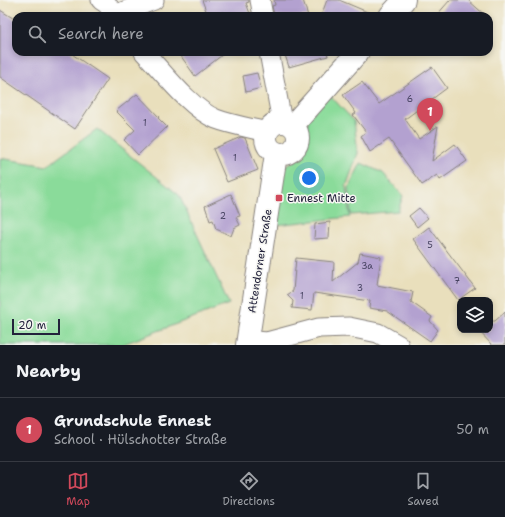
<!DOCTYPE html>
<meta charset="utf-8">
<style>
body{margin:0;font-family:"Shantell Sans",sans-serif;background:#242831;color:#f1f3f6}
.controls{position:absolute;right:12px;bottom:12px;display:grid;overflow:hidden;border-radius:8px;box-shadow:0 2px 6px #0003}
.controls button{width:36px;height:36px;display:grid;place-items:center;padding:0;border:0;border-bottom:1px solid #363941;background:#171b24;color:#f1f3f6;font:20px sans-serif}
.scale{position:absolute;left:12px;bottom:10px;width:48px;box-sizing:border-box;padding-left:4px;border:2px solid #22223b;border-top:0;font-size:11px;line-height:14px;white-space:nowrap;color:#22223b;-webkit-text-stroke:3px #f6f6f2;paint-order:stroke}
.you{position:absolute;left:309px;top:178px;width:14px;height:14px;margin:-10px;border:3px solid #fff;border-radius:50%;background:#1a73e8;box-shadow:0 0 0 6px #1a73e833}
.badge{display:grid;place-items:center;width:26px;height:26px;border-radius:50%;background:#d1495b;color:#fff;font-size:13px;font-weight:700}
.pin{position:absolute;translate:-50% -33px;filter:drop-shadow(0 1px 2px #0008)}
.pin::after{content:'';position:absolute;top:21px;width:14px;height:12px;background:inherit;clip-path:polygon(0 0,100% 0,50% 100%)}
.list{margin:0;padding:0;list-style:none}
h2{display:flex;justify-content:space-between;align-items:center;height:52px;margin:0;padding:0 16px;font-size:17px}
h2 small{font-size:13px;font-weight:400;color:#9ea1a6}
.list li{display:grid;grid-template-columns:26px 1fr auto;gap:12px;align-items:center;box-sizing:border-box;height:64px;padding:0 16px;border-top:1px solid #363941}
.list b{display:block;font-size:15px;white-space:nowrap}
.list p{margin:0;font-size:13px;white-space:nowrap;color:#9ea1a6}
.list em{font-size:13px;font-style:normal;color:#9ea1a6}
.icon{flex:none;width:22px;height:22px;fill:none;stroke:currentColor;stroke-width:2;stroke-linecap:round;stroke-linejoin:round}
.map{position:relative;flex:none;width:505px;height:345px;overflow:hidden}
.search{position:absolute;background:#171b24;box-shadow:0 2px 6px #0003;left:12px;right:12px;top:12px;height:44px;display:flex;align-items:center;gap:10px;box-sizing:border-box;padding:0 14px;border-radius:12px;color:#9ea1a6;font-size:15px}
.sheet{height:116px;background:#171b24}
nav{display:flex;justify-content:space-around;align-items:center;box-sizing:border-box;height:56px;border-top:1px solid #363941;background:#171b24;font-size:11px;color:#9ea1a6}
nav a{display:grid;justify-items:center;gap:2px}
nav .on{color:#d1495b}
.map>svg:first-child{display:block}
.green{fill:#8adb9a;stroke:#567e6a}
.building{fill:#b3a1d0}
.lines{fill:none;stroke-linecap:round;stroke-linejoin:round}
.minor-casing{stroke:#86807c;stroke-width:21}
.tertiary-casing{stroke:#86807c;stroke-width:24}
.minor{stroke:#fff;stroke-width:19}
.tertiary{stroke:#fff;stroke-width:22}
.poi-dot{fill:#d1495b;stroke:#f6f6f2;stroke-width:1.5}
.labels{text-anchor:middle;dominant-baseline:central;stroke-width:3;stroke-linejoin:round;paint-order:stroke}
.number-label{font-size:9px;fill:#464260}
.poi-label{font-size:11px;fill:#22223b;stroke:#f6f6f2;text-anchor:start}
.street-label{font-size:11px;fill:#22223b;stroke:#f6f6f2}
</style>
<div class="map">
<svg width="505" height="345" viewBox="0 0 505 345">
<rect width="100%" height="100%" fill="#f6f6f2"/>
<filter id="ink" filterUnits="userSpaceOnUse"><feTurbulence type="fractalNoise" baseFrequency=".025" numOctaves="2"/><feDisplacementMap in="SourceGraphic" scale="8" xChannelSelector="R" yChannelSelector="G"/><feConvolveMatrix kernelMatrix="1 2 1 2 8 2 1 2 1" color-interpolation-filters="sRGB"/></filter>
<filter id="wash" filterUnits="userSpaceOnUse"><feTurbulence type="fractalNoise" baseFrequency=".012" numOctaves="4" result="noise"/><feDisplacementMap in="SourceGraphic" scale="16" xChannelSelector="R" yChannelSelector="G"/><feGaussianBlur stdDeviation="0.9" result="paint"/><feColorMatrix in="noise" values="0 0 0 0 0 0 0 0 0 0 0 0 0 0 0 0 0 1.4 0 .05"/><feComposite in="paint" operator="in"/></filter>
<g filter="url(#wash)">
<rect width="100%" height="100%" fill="#e9dfbc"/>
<!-- green -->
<path class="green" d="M326,91L354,121L358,153L346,187L350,217L275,225L283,168L299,158L306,146L308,121Z
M97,129L179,195L229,304L121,345H0V158L47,166Z
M361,163L383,173L403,196L398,211L351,215L348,189Z"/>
<g id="blocks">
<!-- building -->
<path class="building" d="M202,0H249V2L246,3L251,16H226L224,12L214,16H208Z
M274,0H303L308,16H274L272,6L275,5Z
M327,0H339L377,16H321Z
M450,0H468L486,16H436Z
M0,10L16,20V52H69L108,79L75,129L0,77Z
M178,52H226L195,76Z
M284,52H327L328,56L289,67Z
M432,67L447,88L405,119L419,139L438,126L432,161L455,144L467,161L440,180L437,175L422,185L389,139L370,152L361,136L366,132L353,115L356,113L343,95L362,82L379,104Z
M257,73L261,88L246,92L243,76Z
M137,94L159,117L158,118L167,127L138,155L124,140L135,130L116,111Z
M241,137L245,138L258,170L227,182L213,149Z
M231,194L240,216L236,217L240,225L234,228L231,236L216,229L213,220L210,221L205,206Z
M419,208L428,218L417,227L409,216Z
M330,222L329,238L314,239L315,224Z
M429,227L475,288L458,300L413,239Z
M360,253L381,257L377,285L413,292L411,302L432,317L430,321L438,330L430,341L387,311L369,308L370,301L314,293L312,310L292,308L293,301L287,295L293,291L296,258L334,262L333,282L358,262Z
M505,312V345H492L478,330H490V321H495Z"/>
</g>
</g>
<g filter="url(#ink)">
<use href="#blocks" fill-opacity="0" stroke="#86807c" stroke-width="1"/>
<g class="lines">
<!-- minor casing -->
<g class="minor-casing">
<path id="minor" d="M101,0L107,4L115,16
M260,0L263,16
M114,15L154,0
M144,52C163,72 191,109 216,119C232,125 251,128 267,132
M269,52L282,122
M247,340L267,342L319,328L349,327L378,333L399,345"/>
</g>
<!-- tertiary casing -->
<g class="tertiary-casing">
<path id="tertiary" d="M390,16L404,0
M266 138a16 16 0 1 1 32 0a16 16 0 1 1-32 0Z
M293,125L358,52
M247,345L276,154"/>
</g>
<!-- minor -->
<use href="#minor" class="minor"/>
<!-- tertiary -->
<use href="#tertiary" class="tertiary"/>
</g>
</g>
<!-- markers -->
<rect class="poi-dot" x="275" y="194" width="8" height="8" rx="2"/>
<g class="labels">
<!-- number labels -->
<g class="number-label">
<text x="410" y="99">6</text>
<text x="145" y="123">1</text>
<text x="235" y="158">1</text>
<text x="223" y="216">2</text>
<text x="430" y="245">5</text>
<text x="367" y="266">3a</text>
<text x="457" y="281">7</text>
<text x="360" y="288">3</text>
<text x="302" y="296">1</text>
</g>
<!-- poi labels -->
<g class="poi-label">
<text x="287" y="198">Ennest Mitte</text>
</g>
<!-- street labels -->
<g class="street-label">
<text transform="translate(260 261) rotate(-81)">Attendorner Straße</text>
</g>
</g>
</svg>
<div class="controls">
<button><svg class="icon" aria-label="layers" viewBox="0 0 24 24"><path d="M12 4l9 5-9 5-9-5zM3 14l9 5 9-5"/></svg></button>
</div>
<div class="scale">20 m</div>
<div class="you"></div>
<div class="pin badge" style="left:430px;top:131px">1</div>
<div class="search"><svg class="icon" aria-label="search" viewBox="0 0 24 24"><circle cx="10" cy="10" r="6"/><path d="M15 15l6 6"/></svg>Search here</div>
</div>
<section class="sheet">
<h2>Nearby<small></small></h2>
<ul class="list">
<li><span class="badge">1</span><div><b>Grundschule Ennest</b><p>School · Hülschotter Straße</p></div><em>50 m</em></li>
</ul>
</section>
<nav>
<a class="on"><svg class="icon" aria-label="map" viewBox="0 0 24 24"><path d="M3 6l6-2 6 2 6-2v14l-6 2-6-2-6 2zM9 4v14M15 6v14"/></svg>Map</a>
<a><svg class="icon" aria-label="directions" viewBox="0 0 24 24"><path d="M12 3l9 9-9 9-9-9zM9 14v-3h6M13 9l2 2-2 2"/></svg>Directions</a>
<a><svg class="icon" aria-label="saved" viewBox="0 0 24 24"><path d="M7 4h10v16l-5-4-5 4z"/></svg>Saved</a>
</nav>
